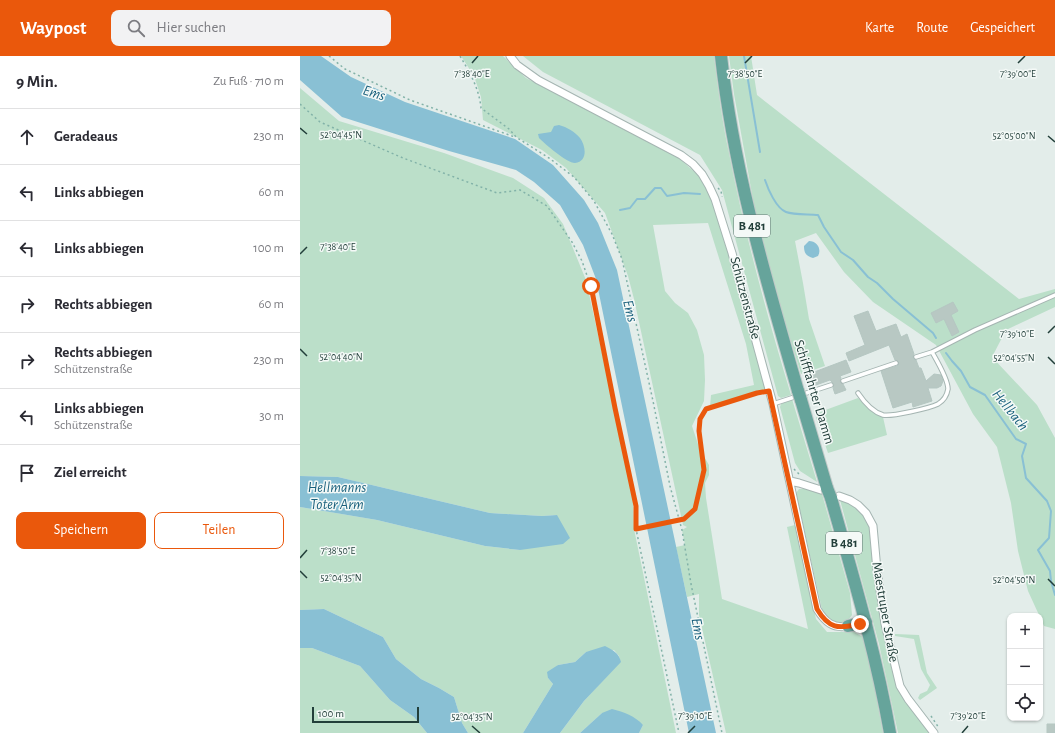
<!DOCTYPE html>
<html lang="de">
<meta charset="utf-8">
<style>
body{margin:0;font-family:"Alegreya Sans",sans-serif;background:#f2f2f3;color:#2b2b33}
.controls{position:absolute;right:12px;bottom:12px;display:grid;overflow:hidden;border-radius:8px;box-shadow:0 1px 3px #0004}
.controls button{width:36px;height:36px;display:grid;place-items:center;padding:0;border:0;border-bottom:1px solid #e1e1e2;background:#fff;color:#2b2b33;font:20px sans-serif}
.scale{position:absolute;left:12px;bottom:10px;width:107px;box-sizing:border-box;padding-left:4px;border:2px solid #223f3a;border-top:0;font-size:11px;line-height:14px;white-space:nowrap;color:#223f3a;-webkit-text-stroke:3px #f4f9f7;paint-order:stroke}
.stop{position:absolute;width:12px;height:12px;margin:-9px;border:3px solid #ea580c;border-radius:50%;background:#fff}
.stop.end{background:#ea580c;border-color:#fff;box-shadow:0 1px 4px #0008}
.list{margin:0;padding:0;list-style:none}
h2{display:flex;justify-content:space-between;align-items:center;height:52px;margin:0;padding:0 16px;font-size:17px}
h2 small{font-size:13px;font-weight:400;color:#7c7c81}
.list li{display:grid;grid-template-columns:26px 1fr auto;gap:12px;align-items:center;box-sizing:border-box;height:56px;padding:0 16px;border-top:1px solid #e1e1e2}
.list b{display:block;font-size:15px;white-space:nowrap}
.list p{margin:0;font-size:13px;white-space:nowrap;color:#7c7c81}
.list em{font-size:13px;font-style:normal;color:#7c7c81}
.actions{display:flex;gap:8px;padding:12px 16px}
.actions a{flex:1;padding:9px 0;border:1px solid #ea580c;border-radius:8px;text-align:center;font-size:14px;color:#ea580c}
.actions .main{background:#ea580c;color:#fff}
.icon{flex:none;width:22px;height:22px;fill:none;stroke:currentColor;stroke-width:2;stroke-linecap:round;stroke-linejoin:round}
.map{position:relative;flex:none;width:755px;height:677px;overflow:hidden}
header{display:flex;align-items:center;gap:24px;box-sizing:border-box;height:56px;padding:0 20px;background:#ea580c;color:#fff}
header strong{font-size:19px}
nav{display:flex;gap:22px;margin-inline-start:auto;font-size:14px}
.search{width:280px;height:36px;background:#f2f2f3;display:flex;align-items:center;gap:10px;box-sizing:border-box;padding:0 14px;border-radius:8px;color:#7c7c81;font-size:15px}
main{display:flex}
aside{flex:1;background:#fff}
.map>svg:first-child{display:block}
.green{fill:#bbdfc9}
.water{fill:#89c0d4}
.pier{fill:#e3edea}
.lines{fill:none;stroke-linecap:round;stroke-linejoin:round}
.stream{stroke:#89c0d4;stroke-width:2}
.building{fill:#b8c8c3;stroke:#b5c7c2}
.service-casing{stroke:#a5b5b2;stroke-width:5.5}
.minor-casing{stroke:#a5b5b2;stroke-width:9}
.primary-casing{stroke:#c1c9c8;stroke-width:14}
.path{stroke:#82b2a8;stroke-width:1.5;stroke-dasharray:2 3;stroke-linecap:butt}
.service{stroke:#fff;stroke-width:3.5}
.minor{stroke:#fff;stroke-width:7}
.primary{stroke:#66a49b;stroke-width:12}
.primary-bridge-casing{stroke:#c1c9c8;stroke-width:14;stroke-linecap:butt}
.primary-bridge{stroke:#66a49b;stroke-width:12}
.route{stroke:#ea580c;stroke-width:5}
.ticks{fill:none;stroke:#223f3a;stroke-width:1.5}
.labels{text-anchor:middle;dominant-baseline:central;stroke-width:3;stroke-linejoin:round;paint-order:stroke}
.shield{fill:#f4f9f7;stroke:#617773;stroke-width:1}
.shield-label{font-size:13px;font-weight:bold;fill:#223f3a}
.street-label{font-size:14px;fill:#223f3a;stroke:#f4f9f7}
.water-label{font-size:15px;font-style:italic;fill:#1a617d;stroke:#f4f9f7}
.ticks-label{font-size:10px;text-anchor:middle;fill:#223f3a;stroke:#f4f9f7;stroke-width:3;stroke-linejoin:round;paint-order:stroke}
</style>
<header>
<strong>Waypost</strong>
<div class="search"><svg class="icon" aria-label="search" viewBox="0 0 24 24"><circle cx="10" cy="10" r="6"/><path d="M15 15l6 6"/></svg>Hier suchen</div>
<nav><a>Karte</a><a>Route</a><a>Gespeichert</a></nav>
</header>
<main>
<aside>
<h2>9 Min.<small>Zu Fuß · 710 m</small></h2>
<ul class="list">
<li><svg class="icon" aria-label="ahead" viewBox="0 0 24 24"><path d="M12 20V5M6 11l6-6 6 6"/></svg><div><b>Geradeaus</b></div><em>230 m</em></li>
<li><svg class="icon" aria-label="left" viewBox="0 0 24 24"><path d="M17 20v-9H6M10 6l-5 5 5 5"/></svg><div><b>Links abbiegen</b></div><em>60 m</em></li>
<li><svg class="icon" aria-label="left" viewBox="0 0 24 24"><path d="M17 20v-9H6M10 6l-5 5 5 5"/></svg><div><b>Links abbiegen</b></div><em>100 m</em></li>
<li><svg class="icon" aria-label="right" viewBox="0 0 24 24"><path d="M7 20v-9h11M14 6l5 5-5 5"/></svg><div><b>Rechts abbiegen</b></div><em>60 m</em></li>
<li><svg class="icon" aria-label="right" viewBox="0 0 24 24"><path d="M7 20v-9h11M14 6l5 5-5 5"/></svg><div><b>Rechts abbiegen</b><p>Schützenstraße</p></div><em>230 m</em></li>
<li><svg class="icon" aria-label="left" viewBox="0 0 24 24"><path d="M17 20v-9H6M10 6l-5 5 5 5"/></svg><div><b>Links abbiegen</b><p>Schützenstraße</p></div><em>30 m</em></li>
<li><svg class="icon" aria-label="arrive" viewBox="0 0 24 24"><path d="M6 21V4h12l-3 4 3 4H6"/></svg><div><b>Ziel erreicht</b></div></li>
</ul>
<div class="actions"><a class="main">Speichern</a><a>Teilen</a></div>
</aside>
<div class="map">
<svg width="755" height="677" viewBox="0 0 755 677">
<rect width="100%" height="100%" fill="#e3edea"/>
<!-- green -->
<path class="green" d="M161,0H203L226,22L380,103L399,120L413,144L446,259L466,336L410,351L411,339L454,329L446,288L408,167L353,169L365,235L375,247L388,257L397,274L404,299L405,324L404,345L392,370L400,394L409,409V419L405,427L406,442L422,543L508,573L487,471L495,469L516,563L527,576H554L563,581L567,591L583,677H426L399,559V538L387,541L376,491L385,489L382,474L387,471L383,469L334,243L328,220L305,157L266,112L242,94L183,64L181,41L174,20Z
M223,0H414C418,32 422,65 429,97C445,179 467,259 491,339L481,342L478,340L422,134L400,99L243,16Z
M429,0H451L457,39L719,243L755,233V251L706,274L692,301L737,349L755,382V573L744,570L728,535L718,495L711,447L697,391L673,358L636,289L573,246L544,216L516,177L495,185L503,227L509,263L525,310L501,318L461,188L434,38Z
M0,32L39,65L144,97L213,122L244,142L263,168L286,224L326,406L333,444L334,473L376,677H339L343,669L302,657L280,677H260L284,645L320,606L319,600L314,594L286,596L275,606L258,609L248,622L253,628L223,677H168L162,667L154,641L139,632L121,623L96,603L83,581L24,553L0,554V451L77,464L185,490L220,494L257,459L242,460L190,457L38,421L0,420Z
M558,342L573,356L583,361L587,379L528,397L516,362L520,356Z
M492,343L517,426L500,415L495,407L480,351L481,348Z
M499,433H506L522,438L550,537L552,559C542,573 533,569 523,558L496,437Z
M540,444L549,447L558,453L563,459L570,472L572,497L586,586L595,626L604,644L630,677H598L579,588Z
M595,578L619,579L627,617L637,632L620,644L618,642L620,638L627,635L630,629L621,613L614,583L595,580Z
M0,592H12L60,610L90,644L114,661L127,677H0Z"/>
<!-- water -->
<path class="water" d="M0,0H21L51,21L105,46L215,83L253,109L284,144L298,167L317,214L416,677H389L296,223L283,189L260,149L234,126L216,114L149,95L42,61L0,24Z
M259,69C267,71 275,76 280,82C286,90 288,106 275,107C267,107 245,88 239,82L238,78L251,76L254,70Z
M509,185C517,185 522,193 518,200L513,202C506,200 504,197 504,190Z
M0,420L38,421L190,457L242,460L257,459L270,482L263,488L220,494L185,490L77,464L0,451Z
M24,553L83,581L96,603L121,623L139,632L154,641L162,667L168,677H127L114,661L90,644L60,610L12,592H0V554Z
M305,590C313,594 319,597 321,606L284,645L260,677H223L253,628L248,622L247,616L258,609L275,606L286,596Z
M312,653C324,656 335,660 343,669L339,677H280L302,657Z"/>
<!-- pier -->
<path class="pier" d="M373,464V467L345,473L344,470Z"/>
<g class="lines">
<!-- stream -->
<path class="stream" d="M444,0L460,96
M465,124C468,133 476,152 486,156C494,159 509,158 518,159L524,171L541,196L553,204L568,221L577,227L593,243L633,277L636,282
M320,154L330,152L337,143H345L355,132H361L367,140L384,137L400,138
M646,297L652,305L661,315L670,331L685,339L716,383L726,388L722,400L726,422L747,445L751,455L749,482L738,494L750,515L751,525L755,539"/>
</g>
<!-- building -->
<path class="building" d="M653,246L658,255L651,259L659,276L652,280L644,263L636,267L631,257Z
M568,255L576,275L596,268L601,281L607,278L614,298L613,302L616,304L619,312H621L626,325L634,318L641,319L643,325L641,330L637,332H628L632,345L613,351L612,346L593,352L581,315L597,310L599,308L598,305L595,304L589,289L549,305L546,297L565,289L554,260Z
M546,304L551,316L540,320L541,322L540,325L541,327L543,328L546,334L535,338L533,332L534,328L530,324L513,330L509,318Z
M747,668H755V677H747Z"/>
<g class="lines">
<!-- service casing -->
<g class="service-casing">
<path id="service" d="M616,301L632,296L675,274L755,239
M543,325L596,307
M558,337C564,346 573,356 583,359C591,361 630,352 638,348C643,345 647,339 648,333C648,323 637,305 632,296
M473,348L531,329"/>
</g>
<!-- minor casing -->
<g class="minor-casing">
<path id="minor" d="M210,0L217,9L238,24L381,99L393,108L402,118L409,130L415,143L432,197L473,348L517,553C525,566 533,573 548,570
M490,425L499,427L521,434
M539,440L550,444L558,449L566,457L573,470L577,514L585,568L600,630L608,643L634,677"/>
</g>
<!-- primary casing -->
<g class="primary-casing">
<path id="primary" d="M421,0C434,117 466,223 498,335
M501,344L527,432
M531,442C553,520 576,597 590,677
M548,570L566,566"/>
</g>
<!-- path -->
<path class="path" d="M29,0L45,13L110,44L215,81
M160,0C170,17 179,32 181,52L209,73L216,81L249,102L274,121L294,145L312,178L322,203L353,345L370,430L382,474L391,528L422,677
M0,48L20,66L103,102L197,137L220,134L247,150L272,186L282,205L291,231L315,352L336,450V473L379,677
M418,132L421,135L422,141
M494,413L501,420
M336,473L384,463L395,453L404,414L399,375L400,363L406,353L462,336
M631,660L639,672"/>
<!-- service -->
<use href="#service" class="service"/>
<!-- minor -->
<use href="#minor" class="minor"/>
<!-- primary -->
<use href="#primary" class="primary"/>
<!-- primary-bridge casing -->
<g class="primary-bridge-casing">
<path id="primary-bridge" d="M498,335L501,344
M527,432L531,442"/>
</g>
<!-- primary-bridge -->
<use href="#primary-bridge" class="primary-bridge"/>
</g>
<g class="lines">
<!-- route -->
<path class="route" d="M291,230L315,352L336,450V473L384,463L395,453L404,414L399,375L400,363L406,353L457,337L469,335L517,553C529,573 538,573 560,568"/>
</g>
<!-- ticks -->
<path class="ticks" d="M172,7L178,0M445,7L452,0M718,7L725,0M0,72L7,78M748,80L755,86M0,198L7,191M748,277L755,270M0,293L7,300M748,301L755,308M0,502L7,494M0,515L7,522M748,523L755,530M172,670L180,677M388,677L395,670M662,677L668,670"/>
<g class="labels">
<!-- shield labels -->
<g class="shield">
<rect x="434" y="159" width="36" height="22" rx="3"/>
<rect x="526" y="476" width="36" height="22" rx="3"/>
</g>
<g class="shield-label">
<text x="452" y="170">B 481</text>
<text x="544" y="487">B 481</text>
</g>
<!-- street labels -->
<g class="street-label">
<text transform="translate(445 242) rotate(75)">Schützenstraße</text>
<text transform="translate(514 336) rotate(73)">Schifffahrter Damm</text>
<text transform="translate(585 556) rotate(80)">Maestruper Straße</text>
</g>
<!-- water labels -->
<g class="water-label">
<text transform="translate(74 37) rotate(17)">Ems</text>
<text transform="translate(330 255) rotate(76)">Ems</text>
<text transform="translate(710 354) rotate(51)">Hellbach</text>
<text x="37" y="431">Hellmanns<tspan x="37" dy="17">Toter Arm</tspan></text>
<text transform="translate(398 573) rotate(79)">Ems</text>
</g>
</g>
<g class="ticks-label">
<text x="172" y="21">7°38'40"E</text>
<text x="445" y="21">7°38'50"E</text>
<text x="718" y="21">7°39'00"E</text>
<text x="41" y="82">52°04'45"N</text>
<text x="714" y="83">52°05'00"N</text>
<text x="38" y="194">7°38'40"E</text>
<text x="717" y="281">7°39'10"E</text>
<text x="41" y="304">52°04'40"N</text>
<text x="714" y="305">52°04'55"N</text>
<text x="38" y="498">7°38'50"E</text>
<text x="41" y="525">52°04'35"N</text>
<text x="714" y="527">52°04'50"N</text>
<text x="395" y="663">7°39'10"E</text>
<text x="668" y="663">7°39'20"E</text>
<text x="172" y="664">52°04'35"N</text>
</g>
</svg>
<div class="controls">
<button>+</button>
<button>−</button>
<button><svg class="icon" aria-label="locate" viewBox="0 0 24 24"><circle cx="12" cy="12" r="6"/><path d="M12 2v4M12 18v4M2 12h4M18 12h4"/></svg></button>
</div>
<div class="scale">100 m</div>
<div class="stop" style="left:291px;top:230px"></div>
<div class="stop end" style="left:560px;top:568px"></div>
</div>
</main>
